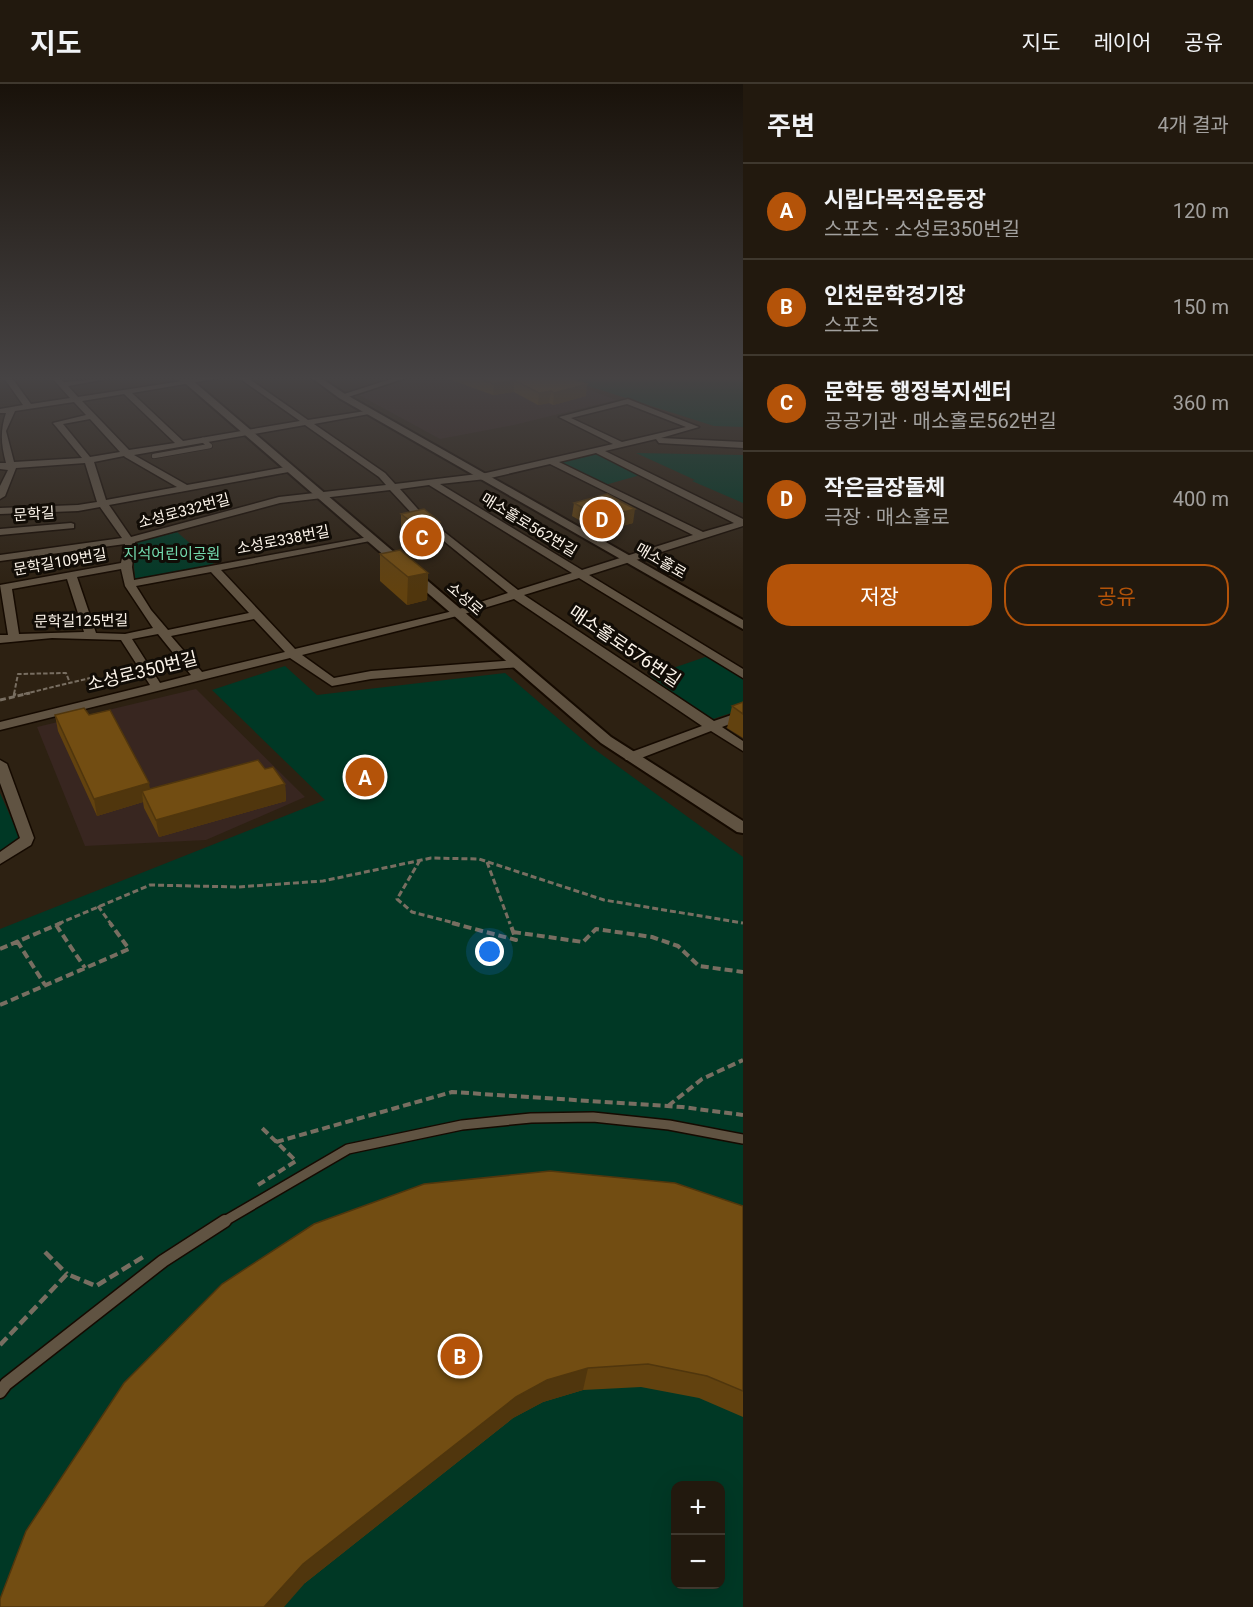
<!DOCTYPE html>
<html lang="ko">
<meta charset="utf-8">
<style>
body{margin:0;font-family:Roboto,"Noto Sans KR",sans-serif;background:#2a2217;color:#f1f3f6}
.controls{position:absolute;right:18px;bottom:18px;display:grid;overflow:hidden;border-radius:12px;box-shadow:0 6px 24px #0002}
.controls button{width:54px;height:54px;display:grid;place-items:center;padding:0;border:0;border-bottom:2px solid #3f382e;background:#22190e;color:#f1f3f6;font:30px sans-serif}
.you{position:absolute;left:490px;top:868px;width:21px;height:21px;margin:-15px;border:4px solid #fff;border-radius:50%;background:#1a73e8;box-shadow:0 0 0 9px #1a73e833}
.badge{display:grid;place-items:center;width:39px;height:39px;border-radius:50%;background:#b45309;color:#fff;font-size:20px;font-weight:700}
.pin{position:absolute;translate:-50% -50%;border:3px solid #fff;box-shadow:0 2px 6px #0006}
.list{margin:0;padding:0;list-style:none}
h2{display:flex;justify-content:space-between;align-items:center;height:78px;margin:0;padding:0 24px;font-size:26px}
h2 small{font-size:20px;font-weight:400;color:#a2a09e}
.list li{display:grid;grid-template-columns:39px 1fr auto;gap:18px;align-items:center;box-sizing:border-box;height:96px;padding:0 24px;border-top:2px solid #3f382e}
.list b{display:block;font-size:22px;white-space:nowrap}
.list p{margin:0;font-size:20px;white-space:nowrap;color:#a2a09e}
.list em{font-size:20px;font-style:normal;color:#a2a09e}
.actions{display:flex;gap:12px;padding:18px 24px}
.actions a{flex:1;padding:14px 0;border:2px solid #b45309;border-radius:24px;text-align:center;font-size:21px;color:#b45309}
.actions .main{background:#b45309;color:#fff}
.map{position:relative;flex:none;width:743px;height:1523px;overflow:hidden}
header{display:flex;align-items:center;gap:36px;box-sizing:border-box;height:84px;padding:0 30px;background:#22190e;border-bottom:2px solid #3f382e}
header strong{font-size:28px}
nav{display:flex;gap:33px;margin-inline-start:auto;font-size:21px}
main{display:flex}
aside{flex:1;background:#22190e}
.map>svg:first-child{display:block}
.education{fill:#382620}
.green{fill:#003825;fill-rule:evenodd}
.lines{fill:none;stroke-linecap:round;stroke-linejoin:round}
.service-far2-casing{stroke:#150a00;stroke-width:6}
.service-far1-casing{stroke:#150a00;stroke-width:12}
.service-casing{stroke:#150a00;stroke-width:15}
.minor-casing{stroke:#150a00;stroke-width:3}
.tertiary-casing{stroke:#150a00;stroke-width:4}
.secondary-casing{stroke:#150a00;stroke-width:4}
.path-far3{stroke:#786e61;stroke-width:2;stroke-dasharray:4.5 2;stroke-linecap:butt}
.path-far2{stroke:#786e61;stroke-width:3;stroke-dasharray:6 3;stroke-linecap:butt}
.path-far1{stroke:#786e61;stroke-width:4;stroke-dasharray:8 4;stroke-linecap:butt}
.path{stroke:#786e61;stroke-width:4.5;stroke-dasharray:10 4.5;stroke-linecap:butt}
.service-far2{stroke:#605342;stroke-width:4.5}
.service-far1{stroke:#605342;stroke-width:9}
.service{stroke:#605342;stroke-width:12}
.minor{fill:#605342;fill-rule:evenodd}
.tertiary{fill:#605342;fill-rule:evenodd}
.secondary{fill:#605342;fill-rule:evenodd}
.wall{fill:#62420f}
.shaded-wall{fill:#50360d}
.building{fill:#724d12;stroke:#50360d;stroke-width:1.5}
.labels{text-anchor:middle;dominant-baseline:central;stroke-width:6;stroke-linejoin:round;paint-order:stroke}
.far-street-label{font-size:15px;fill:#fbf3e9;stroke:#110c06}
.far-park-label{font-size:15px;fill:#74dbaf;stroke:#110c06}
.street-label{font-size:18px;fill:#fbf3e9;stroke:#110c06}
</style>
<header>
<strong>지도</strong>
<nav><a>지도</a><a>레이어</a><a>공유</a></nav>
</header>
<main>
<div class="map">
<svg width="743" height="1523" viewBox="0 0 743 1523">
<rect width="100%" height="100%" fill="#2d2112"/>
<!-- education -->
<path class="education" d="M412,294H559L616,316L514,341L440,355L359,311Z
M196,605L305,713L206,756L85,762L37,643Z"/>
<!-- green -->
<path class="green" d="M563,294H743V343L714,342Z
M596,368L644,390L605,401L555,377Z
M636,369L743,371V419L692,397L695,396Z
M177,448L215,481L135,496L134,480L137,458Z
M708,572L743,594V625L710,636L650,592Z
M285,582L317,611L505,589L590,662L743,773V1523H0V845L325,716L212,606ZM676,1402H720V1500H676Z
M0,709L20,754L0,768Z"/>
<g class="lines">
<!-- service-far2 casing -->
<g class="service-far2-casing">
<path id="service-far2" d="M154,372L210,362L203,356"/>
</g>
<!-- service-far1 casing -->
<g class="service-far1-casing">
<path id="service-far1" d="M223,1138L348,1065L462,1041L531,1034L593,1033L669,1041L743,1055"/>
</g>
<!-- service casing -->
<g class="service-casing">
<path id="service" d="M0,1308L6,1300L163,1177L225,1137"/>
</g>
<!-- minor casing -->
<g class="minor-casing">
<path id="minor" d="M4,294H12L31,320L70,314L52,294H60L64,298L112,294L68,302L78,313L202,294H220L132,309L183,357L300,337L239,294H248L308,336L372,326L373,328L369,330L314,340L385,389L395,400L486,389L613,360L559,333L628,315L699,343L661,354L743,358V364L659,359L656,355L605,367L743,435V442L589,491L743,585V594L579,494L524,511L714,637L743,627V635L722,643L743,657V667L711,647L636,676H626L624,673L626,670L702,642L514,515L461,531L302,571L334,594L371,587L516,576L522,580L520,583L371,595L332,602L290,574L0,646V638L150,601L121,556L52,554L0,559V551H8L0,501L121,479L125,460L0,477V471L122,454L100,423L78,427L0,430V424L78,421L97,418L85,379L16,384L5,412L0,415V402L8,386L0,385V379H6C1,360 0,347 6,329H0V325L23,321ZM124,310L175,359L129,366L82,317ZM74,318L86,331L53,339L82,374L14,378L6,347L15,327ZM627,320L686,343L622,358L571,334ZM90,335L120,368L90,373L63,340ZM305,341L379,393L386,401L279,413L131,453L109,421L294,387L295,385L291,382L187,401L134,371ZM596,369L734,439L703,448L559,378ZM124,372L125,373L177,403L106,416L94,378ZM550,380L693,451L582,486L440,400L486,395ZM429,401L572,489L518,506L424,432L400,405ZM390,406L418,436L508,509L453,527L295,565L221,486L370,457L374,456V452L134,496L132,483L135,458L280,419ZM121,485L125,502L153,544L125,550L96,549L77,493ZM211,488L249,529L168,546L151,526L136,502ZM67,495L84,548L19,550L12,505ZM254,535L285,568L202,588L171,552ZM158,550L191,591L160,599L132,555Z
M394,294H406L345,314L338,312Z
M71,439L74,440V444L0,451V445Z
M0,676L7,680L34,754L31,761L0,780V768L20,754L0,699Z"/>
</g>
<!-- tertiary casing -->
<g class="tertiary-casing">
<path id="tertiary" d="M175,294L192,296L611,653L743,737V749L737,748L601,659L186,300Z"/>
</g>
<!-- secondary casing -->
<g class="secondary-casing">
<path id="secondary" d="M312,294H321L345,310L743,536V545L339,314Z"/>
</g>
<!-- path-far3 -->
<path class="path-far3" d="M14,610L18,590L66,589L70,599
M24,610L90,594"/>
<!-- path-far2 -->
<path class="path-far2" d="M14,612L15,609
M0,616L30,609
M420,776L397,815L412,828L458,840
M487,778L510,840
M98,822L111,840
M58,840L150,801L238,803L323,797L431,774L479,775L604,816L743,839"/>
<!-- path-far1 -->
<path class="path-far1" d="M452,839L516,856L510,839
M56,841L85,884
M513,848L583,858L596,845L652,853L678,862L699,882L743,888
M17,857L45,901
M0,865L61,839
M0,921L129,865L110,839
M668,1022L702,995L743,976
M276,1058L452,1008L682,1023L743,1031
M258,1101L296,1077L260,1042"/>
<!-- path -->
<path class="path" d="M45,1168L67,1190
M0,1261L67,1190L96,1202L143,1173"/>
<!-- service-far2 -->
<use href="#service-far2" class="service-far2"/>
<!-- service-far1 -->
<use href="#service-far1" class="service-far1"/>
<!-- service -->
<use href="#service" class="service"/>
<!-- minor -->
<use href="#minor" class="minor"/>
<!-- tertiary -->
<use href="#tertiary" class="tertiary"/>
<!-- secondary -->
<use href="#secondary" class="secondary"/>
</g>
<!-- wall -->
<path class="wall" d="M446,294H571L586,312L553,321L549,319L538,321L514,308L493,311Z
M574,419L633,439L600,448L572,432Z
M401,430L440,456L418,462L401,448Z
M380,470L428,489L427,516L407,521L380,497Z
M743,618V654L727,644L732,622Z
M55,631H89L150,705L265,685L285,700L286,717L159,753L144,724L143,718L97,732L58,647Z
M743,1122V1333L699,1314L641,1303L583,1306L543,1318L513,1334L305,1499L0,1523Z"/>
<!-- shaded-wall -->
<path class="shaded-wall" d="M514,296V308L493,311L494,300Z
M587,300L586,312L553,321L554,309Z
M551,307L549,319L538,321L539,309Z
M635,425L633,439L600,448L601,434Z
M440,438V456L418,462L419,444Z
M428,489L427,516L407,521L408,493Z
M149,699L152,716L142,707L143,718L97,732L94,715Z
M285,700L286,717L159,753L156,736Z
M588,1284L583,1306L543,1318L513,1334L305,1499L284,1523H264L303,1480L516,1313L547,1296Z"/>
<!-- building -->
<path class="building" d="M478,294H571L587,300L554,309L551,307L539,309L514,296L494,300Z
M607,410L635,425L601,434L574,419Z
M424,425L440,438L419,444L401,430Z
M400,466L428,489L408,493L380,470Z
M743,618V630L732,622Z
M84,624L89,631L110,626L149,699L94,715L55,631Z
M258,676L265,685L273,683L285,700L156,736L142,707Z
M550,1087L675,1099L743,1122V1307L707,1292L648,1280L588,1284L547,1296L516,1313L303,1480L264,1523H0V1515L26,1447L124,1299L222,1200L314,1140L424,1100Z"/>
<!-- sky -->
<linearGradient id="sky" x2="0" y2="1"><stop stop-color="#19120a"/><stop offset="0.58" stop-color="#464344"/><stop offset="1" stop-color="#464344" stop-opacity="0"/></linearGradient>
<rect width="743" height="507" fill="url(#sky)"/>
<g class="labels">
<!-- far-street labels -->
<g class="far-street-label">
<text transform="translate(184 427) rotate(-15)">소성로332번길</text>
<text transform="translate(34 430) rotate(-4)">문학길</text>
<text transform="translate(529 441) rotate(31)">매소홀로562번길</text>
<text transform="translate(283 456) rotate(-11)">소성로338번길</text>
<text transform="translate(661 477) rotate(30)">매소홀로</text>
<text transform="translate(60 478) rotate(-10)">문학길109번길</text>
<text transform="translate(465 515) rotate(41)">소성로</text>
<text transform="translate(81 537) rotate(-1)">문학길125번길</text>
</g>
<!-- far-park labels -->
<g class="far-park-label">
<text x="172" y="470">지석어린이공원</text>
</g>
<!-- street labels -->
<g class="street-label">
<text transform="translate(625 562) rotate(34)">매소홀로576번길</text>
<text transform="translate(142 587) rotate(-14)">소성로350번길</text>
</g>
</g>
</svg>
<div class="controls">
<button>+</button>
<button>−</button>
</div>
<div class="you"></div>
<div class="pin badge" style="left:365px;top:693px">A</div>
<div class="pin badge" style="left:460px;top:1272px">B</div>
<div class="pin badge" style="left:422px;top:453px">C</div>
<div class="pin badge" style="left:602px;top:435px">D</div>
</div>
<aside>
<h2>주변<small>4개 결과</small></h2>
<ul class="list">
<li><span class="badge">A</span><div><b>시립다목적운동장</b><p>스포츠 · 소성로350번길</p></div><em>120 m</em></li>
<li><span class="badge">B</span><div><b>인천문학경기장</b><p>스포츠</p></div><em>150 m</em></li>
<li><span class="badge">C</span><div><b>문학동 행정복지센터</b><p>공공기관 · 매소홀로562번길</p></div><em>360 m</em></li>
<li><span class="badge">D</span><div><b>작은글장돌체</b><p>극장 · 매소홀로</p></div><em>400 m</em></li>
</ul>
<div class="actions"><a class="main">저장</a><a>공유</a></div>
</aside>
</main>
